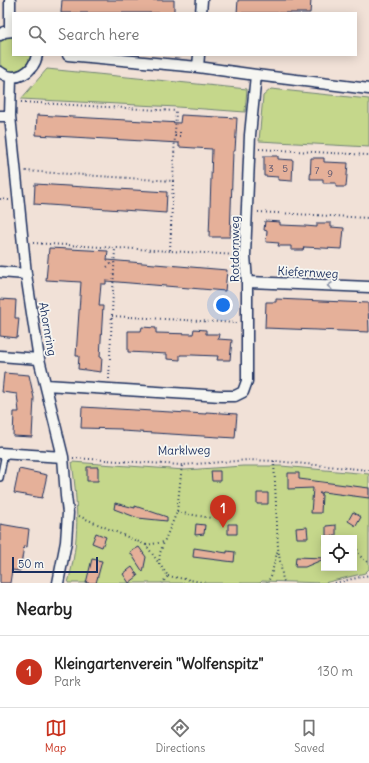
<!DOCTYPE html>
<style>
body{margin:0;font-family:Delius,sans-serif;background:#f2f2f2;color:#222}
.controls{position:absolute;right:12px;bottom:12px;display:grid;overflow:hidden;border-radius:0px;box-shadow:0 2px 10px #0003}
.controls button{width:36px;height:36px;display:grid;place-items:center;padding:0;border:0;border-bottom:1px solid #e0e0e0;background:#fff;color:#222;font:20px sans-serif}
.scale{position:absolute;left:12px;bottom:10px;width:86px;box-sizing:border-box;padding-left:4px;border:2px solid #1b2f5e;border-top:0;font-size:11px;line-height:14px;white-space:nowrap;color:#1b2f5e;-webkit-text-stroke:3px #f6f6f2;paint-order:stroke}
.you{position:absolute;left:223px;top:305px;width:14px;height:14px;margin:-10px;border:3px solid #fff;border-radius:50%;background:#1a73e8;box-shadow:0 0 0 6px #1a73e833}
.badge{display:grid;place-items:center;width:26px;height:26px;border-radius:50%;background:#c8321e;color:#fff;font-size:13px;font-weight:700}
.pin{position:absolute;translate:-50% -33px;filter:drop-shadow(0 1px 2px #0008)}
.pin::after{content:'';position:absolute;top:21px;width:14px;height:12px;background:inherit;clip-path:polygon(0 0,100% 0,50% 100%)}
.list{margin:0;padding:0;list-style:none}
h2{display:flex;justify-content:space-between;align-items:center;height:52px;margin:0;padding:0 16px;font-size:17px}
h2 small{font-size:13px;font-weight:400;color:#767676}
.list li{display:grid;grid-template-columns:26px 1fr auto;gap:12px;align-items:center;box-sizing:border-box;height:72px;padding:0 16px;border-top:1px solid #e0e0e0}
.list b{display:block;font-size:15px;white-space:nowrap}
.list p{margin:0;font-size:13px;white-space:nowrap;color:#767676}
.list em{font-size:13px;font-style:normal;color:#767676}
.icon{flex:none;width:22px;height:22px;fill:none;stroke:currentColor;stroke-width:2;stroke-linecap:round;stroke-linejoin:round}
.map{position:relative;flex:none;width:369px;height:583px;overflow:hidden}
.search{position:absolute;background:#fff;box-shadow:0 2px 10px #0003;left:12px;right:12px;top:12px;height:44px;display:flex;align-items:center;gap:10px;box-sizing:border-box;padding:0 14px;border-radius:0px;color:#767676;font-size:15px}
.sheet{height:124px;background:#fff}
nav{display:flex;justify-content:space-around;align-items:center;box-sizing:border-box;height:56px;border-top:1px solid #e0e0e0;background:#fff;font-size:11px;color:#767676}
nav a{display:grid;justify-items:center;gap:2px}
nav .on{color:#c8321e}
.map>svg:first-child{display:block}
.green{fill:#c5d78b;stroke:#708374;fill-rule:evenodd}
.building{fill:#e5b099;stroke:#1b2f5e}
.lines{fill:none;stroke-linecap:round;stroke-linejoin:round}
.service-casing{stroke:#1b2f5e;stroke-width:8}
.minor-casing{stroke:#1b2f5e;stroke-width:13}
.path{stroke:#1b2f5e;stroke-width:2;stroke-dasharray:1 3;stroke-linecap:butt}
.service{stroke:#f6f6f2;stroke-width:5}
.minor{stroke:#f6f6f2;stroke-width:10}
.oneway{stroke:#8892a8}
.labels{text-anchor:middle;dominant-baseline:central;stroke-width:3.5;stroke-linejoin:round;paint-order:stroke}
.number-label{font-size:10px;fill:#4e4f6d}
.street-label{font-size:12px;fill:#1b2f5e;stroke:#f6f6f2}
</style>
<div class="map">
<svg width="369" height="583" viewBox="0 0 369 583">
<rect width="100%" height="100%" fill="#f1e1d7"/>
<filter id="ink" filterUnits="userSpaceOnUse"><feTurbulence type="fractalNoise" baseFrequency=".025" numOctaves="2"/><feDisplacementMap in="SourceGraphic" scale="8" xChannelSelector="R" yChannelSelector="G"/><feConvolveMatrix kernelMatrix="1 2 1 2 8 2 1 2 1" color-interpolation-filters="sRGB"/></filter>
<g filter="url(#ink)">
<!-- green -->
<path class="green" d="M13,36V55H31C28,70 11,77 0,65V42L8,37Z
M47,69L247,89L245,112L177,107L21,99Z
M271,89L369,99V147L259,141L263,96Z
M72,462L185,470L243,466H281L369,474V569L365,573L324,583L262,581L260,583H68C80,538 78,507 72,462ZM324,538H354V568H324Z"/>
<!-- building -->
<path class="building" d="M62,0H174V13H61Z
M238,0H311L310,13H237Z
M37,115L180,123L181,115L237,118L235,151H233L230,237H209L212,149L179,147V143L36,135Z
M264,156H278V159L293,160L292,181L278,180V177L264,176Z
M311,158H324V162L348,163L346,187H336V183H323V179H310Z
M35,184L167,192L166,213L34,204Z
M265,221L280,222V225L305,226L317,227V223H331V227L344,228L342,249L304,247L303,250H291V246H278L279,243L266,242L267,231L264,230Z
M49,248L108,251L107,260L227,270L225,291L106,281V284H101L99,306H103L100,357H102L101,372L78,369L79,356H76L81,282L46,280Z
M0,299L16,300L15,318H19L17,338L0,336Z
M276,299L368,303L369,332L265,328L266,302H276Z
M142,327L156,328V333L193,334L194,329L206,330V334H219L218,339L232,340L230,360H217L218,356L192,355H180V360L167,359V354L128,352V331H141Z
M4,373L29,375L34,398L32,437L13,436L14,412H19L17,394L2,392Z
M82,407L206,414V412L237,414L235,438L122,431V429L81,428Z
M87,467H98V481H87Z
M19,469L47,475L42,498L14,493Z
M211,471H220V481H212Z
M288,473H299V479L369,488V498L323,492L322,493H319L322,495L321,513H311L313,488L288,489Z
M257,493H268V504H257Z
M115,503L135,508V506L167,517V521L138,518L114,509Z
M353,512L361,517L356,526L348,521Z
M0,524L29,529L27,547L24,546L20,571L12,570L10,583H0Z
M196,524L205,525L204,534L195,535Z
M228,524H237V534H228Z
M336,525V536H326V526Z
M307,527L308,538H297L296,528Z
M96,533L106,537L102,547L92,543Z
M139,547L146,557L143,572L130,552Z
M194,548L227,553V551L235,552L234,562L193,557Z
M296,557L324,558V559L305,567H295Z
M92,559L102,561L96,583H86Z
M132,567L138,576L129,583L123,574Z"/>
<g class="lines">
<!-- service casing -->
<g class="service-casing">
<path id="service" d="M0,478L5,453"/>
</g>
<!-- minor casing -->
<g class="minor-casing">
<path id="minor" d="M10,0V30
M201,13L202,0
M0,35L4,32L13,31
M68,55L198,67L256,75L369,89
M198,67L199,55
M0,72C15,84 34,72 37,55
M11,77L10,116L26,274L39,359L63,457L66,496L68,513L66,542L58,583
M0,116H10
M0,272L26,274
M247,282L369,287
M0,356L39,359
M46,385L221,396H235L243,392L247,381V282L245,255L250,135L256,75
M0,453L63,457"/>
</g>
<!-- path -->
<path class="path" d="M21,102L176,111L173,181L25,171
M175,136H180V131
M259,149L369,155
M173,181L170,251L236,255
M0,199L9,200
M258,212L369,218
M33,243L170,251
M107,267L112,263H114
M112,316L237,323
M109,379L115,248
M73,458L182,465L249,460L274,461L369,470
M274,461L278,548L283,580L286,583
M177,512L211,518
M79,516L146,545L168,576L162,583
M354,542L360,556L369,563
M146,545L164,542L177,512L182,465
M159,564L160,553L164,542
M168,576L207,583
M267,583L271,576L278,549
M335,583L369,575"/>
<!-- service -->
<use href="#service" class="service"/>
<!-- minor -->
<use href="#minor" class="minor"/>
</g>
<!-- one-way arrows -->
<defs><path id="oneway-chevron" d="M-2-3.5L2.5 0L-2 3.5" fill="none" stroke-width="1.6" stroke-linecap="round" stroke-linejoin="round"/></defs>
<use class="oneway" href="#oneway-chevron" transform="translate(330 286) rotate(-177)"/>
</g>
<g class="labels">
<!-- number labels -->
<g class="number-label">
<text x="271" y="168">3</text>
<text x="285" y="168">5</text>
<text x="317" y="170">7</text>
<text x="330" y="173">9</text>
</g>
<!-- street labels -->
<g class="street-label">
<text transform="translate(234 249) rotate(-90)">Rotdornweg</text>
<text transform="translate(308 272) rotate(3)">Kiefernweg</text>
<text transform="translate(48 329) rotate(80)">Ahornring</text>
<text transform="translate(184 450) rotate(-1)">Marklweg</text>
</g>
</g>
</svg>
<div class="controls">
<button><svg class="icon" aria-label="locate" viewBox="0 0 24 24"><circle cx="12" cy="12" r="6"/><path d="M12 2v4M12 18v4M2 12h4M18 12h4"/></svg></button>
</div>
<div class="scale">50 m</div>
<div class="you"></div>
<div class="pin badge" style="left:223px;top:528px">1</div>
<div class="search"><svg class="icon" aria-label="search" viewBox="0 0 24 24"><circle cx="10" cy="10" r="6"/><path d="M15 15l6 6"/></svg>Search here</div>
</div>
<section class="sheet">
<h2>Nearby<small></small></h2>
<ul class="list">
<li><span class="badge">1</span><div><b>Kleingartenverein &quot;Wolfenspitz&quot;</b><p>Park</p></div><em>130 m</em></li>
</ul>
</section>
<nav>
<a class="on"><svg class="icon" aria-label="map" viewBox="0 0 24 24"><path d="M3 6l6-2 6 2 6-2v14l-6 2-6-2-6 2zM9 4v14M15 6v14"/></svg>Map</a>
<a><svg class="icon" aria-label="directions" viewBox="0 0 24 24"><path d="M12 3l9 9-9 9-9-9zM9 14v-3h6M13 9l2 2-2 2"/></svg>Directions</a>
<a><svg class="icon" aria-label="saved" viewBox="0 0 24 24"><path d="M7 4h10v16l-5-4-5 4z"/></svg>Saved</a>
</nav>
